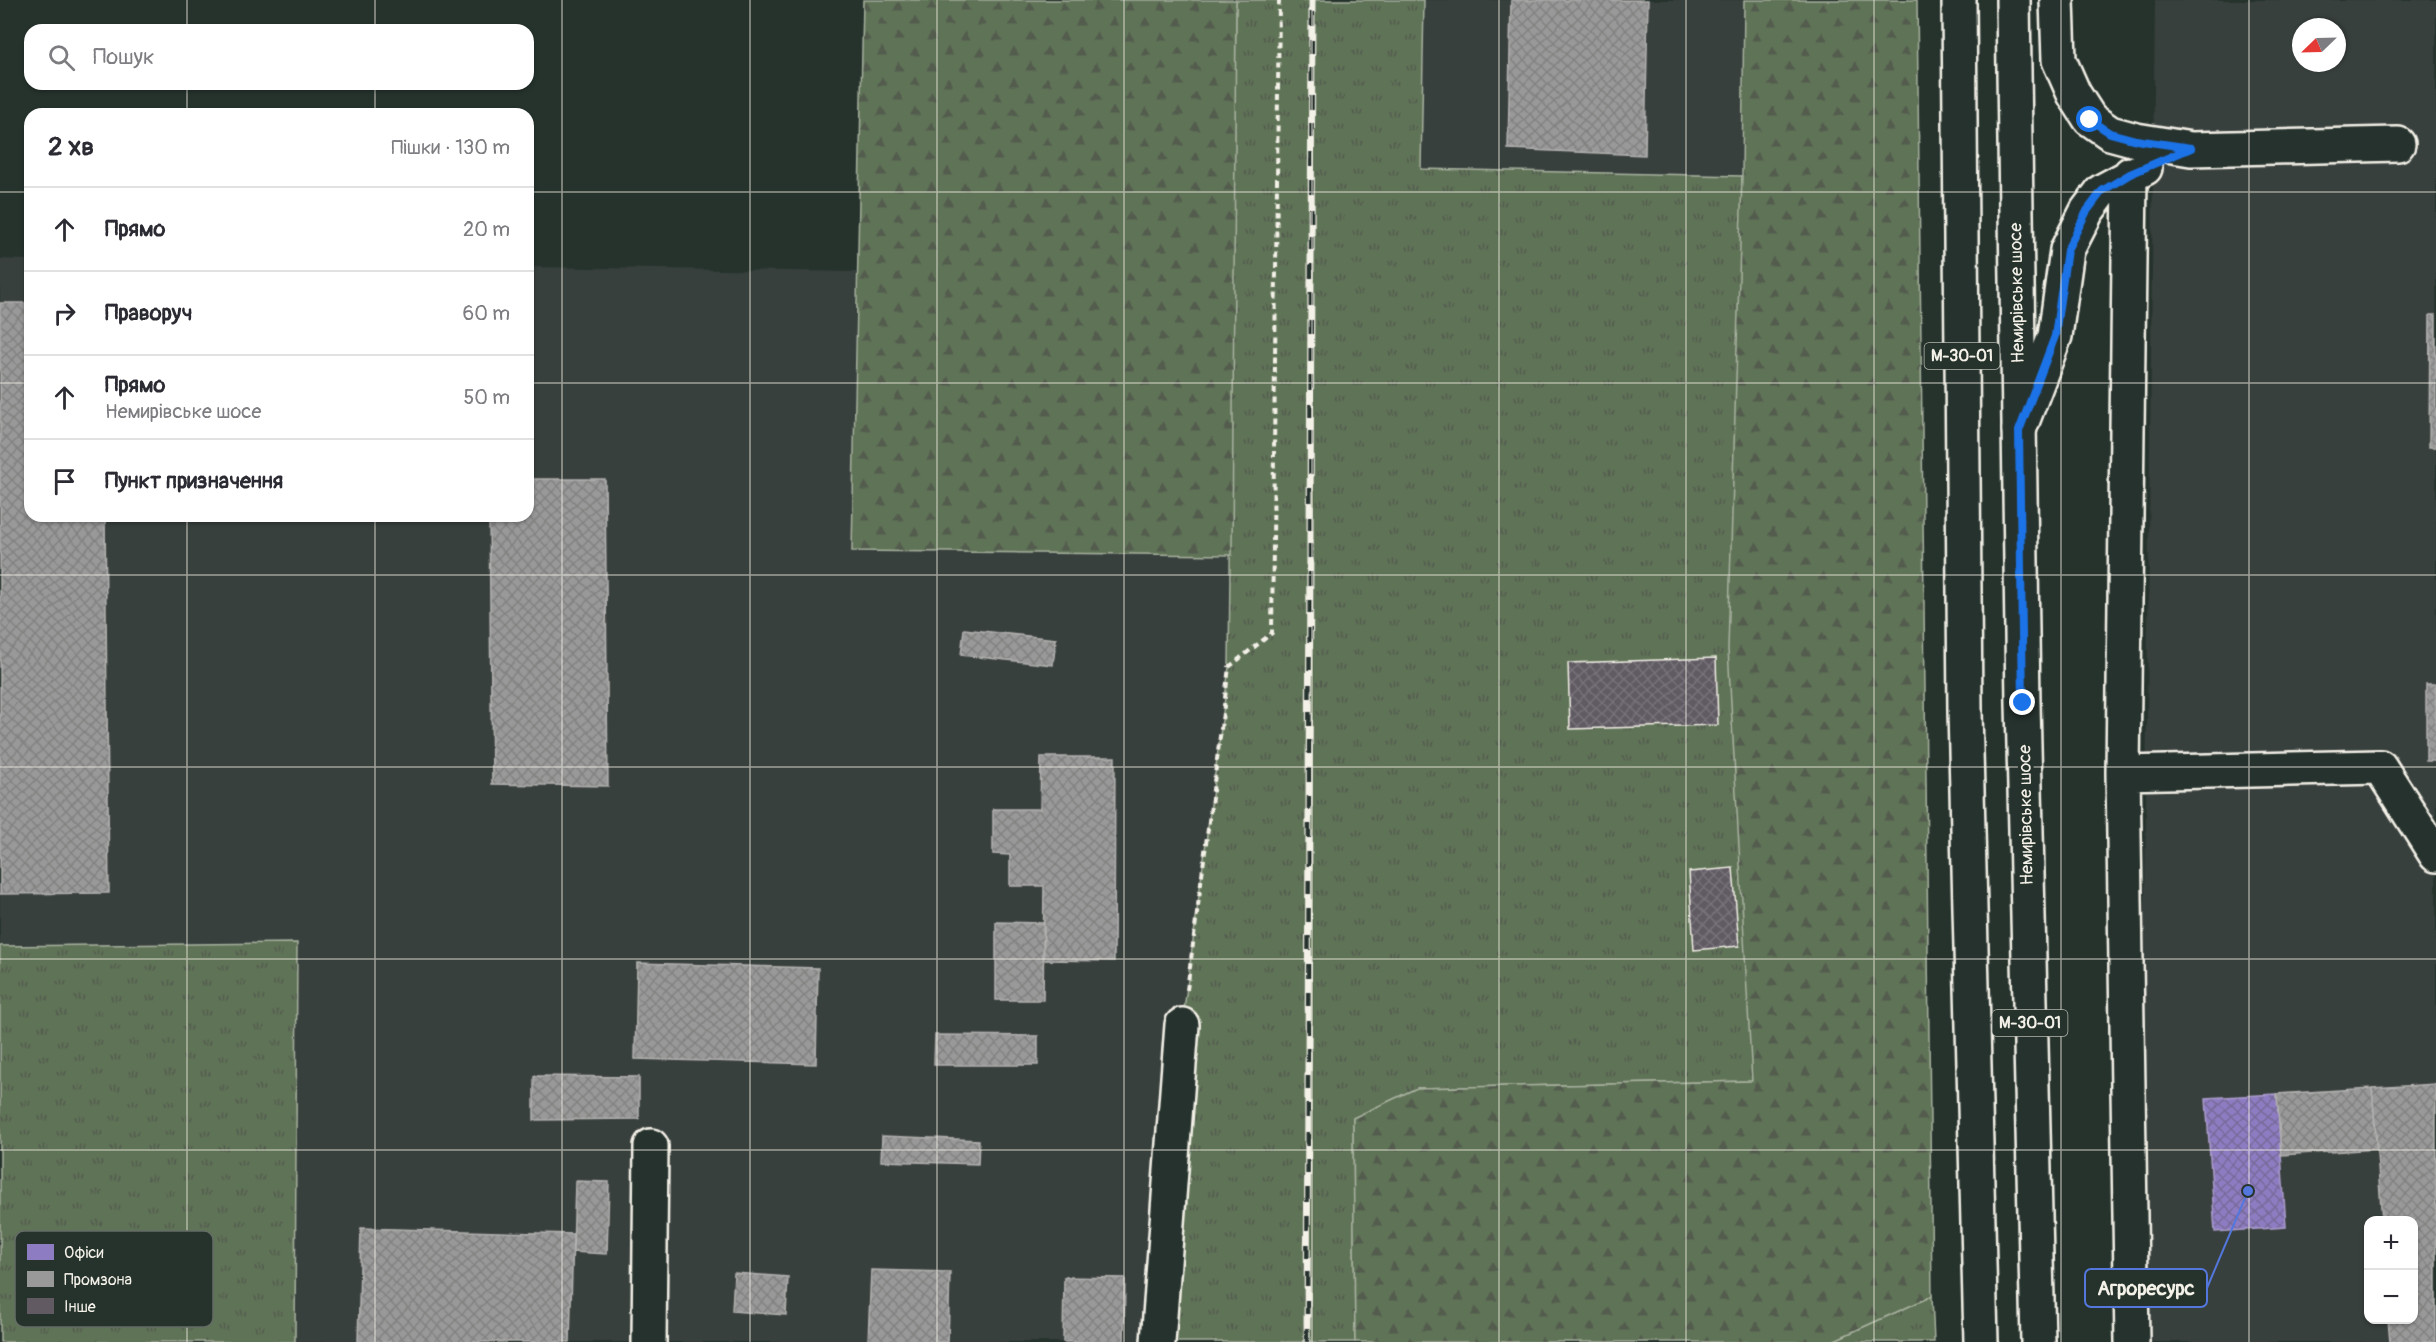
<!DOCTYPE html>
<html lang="uk">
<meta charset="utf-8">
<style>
body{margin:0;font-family:Pangolin,sans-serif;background:#f2f2f3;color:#2b2b33}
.controls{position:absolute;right:18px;bottom:18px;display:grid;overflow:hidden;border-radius:12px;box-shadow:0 2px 4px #0004}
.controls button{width:54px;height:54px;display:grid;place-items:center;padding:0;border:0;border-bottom:2px solid #e1e1e2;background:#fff;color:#2b2b33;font:30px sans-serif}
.compass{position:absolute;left:2292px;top:18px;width:54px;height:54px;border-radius:50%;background:#fff;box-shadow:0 2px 4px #0004;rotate:247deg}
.stop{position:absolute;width:18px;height:18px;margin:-14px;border:4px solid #1a73e8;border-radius:50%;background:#fff}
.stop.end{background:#1a73e8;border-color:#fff;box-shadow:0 2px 6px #0008}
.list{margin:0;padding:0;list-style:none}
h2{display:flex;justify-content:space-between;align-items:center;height:78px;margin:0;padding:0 24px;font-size:26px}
h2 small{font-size:20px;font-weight:400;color:#7c7c81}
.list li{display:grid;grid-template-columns:39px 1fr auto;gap:18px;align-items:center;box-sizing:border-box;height:84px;padding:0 24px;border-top:2px solid #e1e1e2}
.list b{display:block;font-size:22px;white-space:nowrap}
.list p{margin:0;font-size:20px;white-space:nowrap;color:#7c7c81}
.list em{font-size:20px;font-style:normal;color:#7c7c81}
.icon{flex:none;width:33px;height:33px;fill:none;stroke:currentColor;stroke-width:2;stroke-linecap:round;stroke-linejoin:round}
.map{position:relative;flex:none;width:2436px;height:1342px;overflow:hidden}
.search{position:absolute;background:#fff;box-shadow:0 2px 4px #0004;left:24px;top:24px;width:510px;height:66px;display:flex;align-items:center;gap:15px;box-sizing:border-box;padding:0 21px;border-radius:18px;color:#7c7c81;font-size:22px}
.panel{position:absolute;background:#fff;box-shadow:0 2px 4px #0004;left:24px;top:108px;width:510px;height:414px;border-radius:18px}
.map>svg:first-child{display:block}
.built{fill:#383f3d;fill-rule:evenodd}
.grass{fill:url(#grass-tufts);stroke:#a9b2a0;stroke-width:1.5}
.forest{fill:url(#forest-firs);stroke:#a9b2a0;stroke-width:1.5}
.offices{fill:url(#offices-cross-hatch);stroke:#ad9fce;stroke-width:1.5}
.industry{fill:url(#industry-cross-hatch);stroke:#b4b3b1;stroke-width:1.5}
.building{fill:url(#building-cross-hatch);stroke:#f4f1e8;stroke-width:1.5}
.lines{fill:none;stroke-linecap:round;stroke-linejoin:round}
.minor-casing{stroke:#f4f1e8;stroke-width:38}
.major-casing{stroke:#f4f1e8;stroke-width:38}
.path{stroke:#f4f1e8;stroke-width:4;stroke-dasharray:6 4.5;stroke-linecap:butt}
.minor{stroke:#26332d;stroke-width:33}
.major{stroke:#26332d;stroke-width:33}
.rail-casing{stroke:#f4f1e8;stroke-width:7}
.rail{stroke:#26332d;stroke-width:4.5;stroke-dasharray:14;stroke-linecap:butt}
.route{stroke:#1a73e8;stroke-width:8}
.grid{fill:none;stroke:#f4f1e8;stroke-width:1.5;stroke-opacity:0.55}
.labels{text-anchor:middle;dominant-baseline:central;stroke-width:6;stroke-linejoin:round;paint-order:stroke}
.shield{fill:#26332d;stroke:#b6b8b0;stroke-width:1.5}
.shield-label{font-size:16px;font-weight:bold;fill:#f4f1e8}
.street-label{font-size:18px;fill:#f4f1e8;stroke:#26332d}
.key{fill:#26332d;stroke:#646c65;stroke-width:1.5}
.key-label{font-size:16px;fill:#f4f1e8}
.leader{fill:none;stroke:#5377dc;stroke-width:2}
.callout-dot{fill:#5377dc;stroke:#26332d;stroke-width:2}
.callout{fill:#26332d;stroke:#5377dc;stroke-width:2}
.callout-label{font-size:20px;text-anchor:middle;font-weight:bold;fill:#f4f1e8}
</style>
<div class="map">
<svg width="2436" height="1342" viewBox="0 0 2436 1342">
<defs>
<pattern id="grass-tufts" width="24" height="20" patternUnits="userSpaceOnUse" patternTransform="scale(1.5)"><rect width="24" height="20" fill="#5e7357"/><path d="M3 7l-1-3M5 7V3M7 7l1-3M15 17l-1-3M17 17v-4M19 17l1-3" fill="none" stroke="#525b4e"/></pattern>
<pattern id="forest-firs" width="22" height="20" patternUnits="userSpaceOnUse" patternTransform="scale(1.5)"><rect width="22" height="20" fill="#5e7357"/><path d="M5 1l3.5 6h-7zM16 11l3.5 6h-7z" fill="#525b4e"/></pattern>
<pattern id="offices-cross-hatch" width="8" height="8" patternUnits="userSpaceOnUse" patternTransform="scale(1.5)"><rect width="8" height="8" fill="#8e7cc3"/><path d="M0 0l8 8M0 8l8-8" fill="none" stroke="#766a97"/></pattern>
<pattern id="industry-cross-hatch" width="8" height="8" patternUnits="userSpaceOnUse" patternTransform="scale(1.5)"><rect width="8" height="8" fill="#999"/><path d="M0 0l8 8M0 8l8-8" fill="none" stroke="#818180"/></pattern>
<pattern id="building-cross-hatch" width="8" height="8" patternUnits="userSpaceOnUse" patternTransform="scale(1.5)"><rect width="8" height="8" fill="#615a63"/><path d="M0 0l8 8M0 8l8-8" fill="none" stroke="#787279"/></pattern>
</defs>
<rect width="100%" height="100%" fill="#26332d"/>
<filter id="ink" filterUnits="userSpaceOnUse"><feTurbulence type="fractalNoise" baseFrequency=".0167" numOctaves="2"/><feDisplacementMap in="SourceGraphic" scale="12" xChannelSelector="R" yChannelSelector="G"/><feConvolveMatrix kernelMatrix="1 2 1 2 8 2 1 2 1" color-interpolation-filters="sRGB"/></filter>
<g filter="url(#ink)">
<!-- built -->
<path class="built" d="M1424,0H1744L1742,176L1421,169Z
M2155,0H2436V1342H2140ZM2301,27H2337V63H2301ZM2368,1220H2414V1320H2368Z
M0,259L30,260V516H528V267L856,272L852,551L1232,555L1229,667L1182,1025L1158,1342H295L297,943L0,946Z"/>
<!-- grass -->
<path class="grass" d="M1236,0H1424L1421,169L1742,176L1752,1081L1417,1088L1353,1118L1355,1342H1158L1182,1025L1229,667Z
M297,943L295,1342H0V946Z
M1932,1296L1934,1342H1830Z"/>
<!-- forest -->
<path class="forest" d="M863,0H1236L1232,555L852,551Z
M1744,0H1917L1932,1296L1830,1342H1355L1353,1118L1417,1088L1752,1081L1728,649L1742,176Z"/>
<!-- offices -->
<path class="offices" d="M2277,1094L2286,1227L2215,1232L2206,1098Z"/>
<!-- industry -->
<path class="industry" d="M1511,0H1648L1645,155L1508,149Z
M0,303H30V516H105L109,893L0,894Z
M2430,315H2436V447H2429Z
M528,479H605L608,786L492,784L489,516H528Z
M964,629L1056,639L1053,665L961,655Z
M2426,684H2436V761H2426Z
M1041,757H1115L1114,961L1043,960L1044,886H1010V855L993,854V809H1040Z
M996,922L1044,923L1043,1000H996Z
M637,963L818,968L816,1064L635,1059Z
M935,1035L1038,1036V1065H934Z
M534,1076L639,1077V1119L534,1120Z
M2436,1084V1342H2390L2388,1320H2414V1220H2382L2372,1088Z
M2372,1088L2377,1149L2281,1155L2277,1094Z
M882,1136L979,1140L978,1164L881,1161Z
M575,1181L609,1182L607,1254L573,1252Z
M361,1228L573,1234L570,1342H358Z
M871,1270L950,1272L948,1342H868Z
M734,1273L788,1277L786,1315L732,1311Z
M1064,1277L1125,1278L1124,1342H1063Z"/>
<!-- building -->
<path class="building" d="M1716,658L1718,725L1570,729L1568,663Z
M1733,868L1739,946L1694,950L1689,872Z"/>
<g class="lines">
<!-- minor casing -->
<g class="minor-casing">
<path id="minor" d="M2057,0L2059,60L2074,94L2090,119L2110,133L2136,140L2191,149L2398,144
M2130,174L2123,773L2132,1342
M2019,430L2055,336L2067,250L2087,211L2102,191L2145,168
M2123,773L2380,767L2436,855
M649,1342L651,1146
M1158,1342L1182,1025"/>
</g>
<!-- major casing -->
<g class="major-casing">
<path id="major" d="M1959,0L1965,711L1981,1342
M2013,0L2023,703L2038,1342"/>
</g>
<!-- path -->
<path class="path" d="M1187,990L1229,667L1272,633L1279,0"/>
<!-- minor -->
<use href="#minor" class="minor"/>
<!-- major -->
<use href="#major" class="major"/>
<!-- rail casing -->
<g class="rail-casing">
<path id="rail" d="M1307,1342L1312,0"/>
</g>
<!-- rail -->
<use href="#rail" class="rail"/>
</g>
</g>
<g class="lines" filter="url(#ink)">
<!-- route -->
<path class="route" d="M2023,703L2019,431L2055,336L2067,250L2087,211L2102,191L2130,174L2191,148L2136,140L2110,133L2090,120"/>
</g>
<!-- grid -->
<path class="grid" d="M187,0V30M375,0V30M562,0V1342M750,0V1342M937,0V1342M1124,0V1342M1312,0V1342M1499,0V1342M1686,0V1342M1874,0V1342M2061,0V1342M2249,0V1342M187,84V114M375,84V114M0,192H30M528,192H2436M0,383H30M528,383H2436M187,516V1342M375,516V1342M0,575H2436M0,767H2436M0,959H2436M0,1150H2436"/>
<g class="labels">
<!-- shield labels -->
<g class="shield">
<rect x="1924.5" y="343" width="75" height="26" rx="4.5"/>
<rect x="1992.5" y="1010" width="75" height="26" rx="4.5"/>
</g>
<g class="shield-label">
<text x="1962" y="356">М-30-01</text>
<text x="2030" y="1023">М-30-01</text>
</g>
<!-- street labels -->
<g class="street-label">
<text transform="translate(2017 293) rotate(-91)">Немирівське шосе</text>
<text transform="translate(2026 815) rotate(-91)">Немирівське шосе</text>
</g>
</g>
<!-- legend -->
<rect x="15" y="1231" width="198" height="96" rx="9" class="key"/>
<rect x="27" y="1244" width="27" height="16" fill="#8e7cc3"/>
<rect x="27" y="1271" width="27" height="16" fill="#999"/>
<rect x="27" y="1298" width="27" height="16" fill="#615a63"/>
<g class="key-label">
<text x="64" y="1258">Офіси</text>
<text x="64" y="1285">Промзона</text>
<text x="64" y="1312">Інше</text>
</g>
<!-- callouts -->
<path class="leader" d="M2248 1191L2207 1288"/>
<circle class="callout-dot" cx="2248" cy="1191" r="6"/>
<rect class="callout" x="2085" y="1269" width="122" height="38" rx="6"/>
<g class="callout-label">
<text x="2146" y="1295">Агроресурс</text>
</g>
</svg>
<div class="controls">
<button>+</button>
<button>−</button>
</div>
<svg class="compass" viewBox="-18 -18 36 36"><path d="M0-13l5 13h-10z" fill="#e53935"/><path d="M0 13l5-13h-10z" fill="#7c7c81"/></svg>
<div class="stop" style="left:2090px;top:120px"></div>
<div class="stop end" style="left:2023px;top:703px"></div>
<div class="search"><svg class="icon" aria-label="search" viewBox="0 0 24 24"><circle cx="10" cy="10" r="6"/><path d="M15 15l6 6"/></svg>Пошук</div>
<section class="panel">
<h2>2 хв<small>Пішки · 130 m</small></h2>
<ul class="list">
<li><svg class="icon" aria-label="ahead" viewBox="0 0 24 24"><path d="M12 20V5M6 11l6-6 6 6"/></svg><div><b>Прямо</b></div><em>20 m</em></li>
<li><svg class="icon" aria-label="right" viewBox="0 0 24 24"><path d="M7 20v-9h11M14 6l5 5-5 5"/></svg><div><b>Праворуч</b></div><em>60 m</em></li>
<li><svg class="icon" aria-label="ahead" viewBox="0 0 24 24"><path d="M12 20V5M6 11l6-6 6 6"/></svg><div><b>Прямо</b><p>Немирівське шосе</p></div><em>50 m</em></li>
<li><svg class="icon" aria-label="arrive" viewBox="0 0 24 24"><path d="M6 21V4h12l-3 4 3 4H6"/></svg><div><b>Пункт призначення</b></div></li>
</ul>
</section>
</div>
